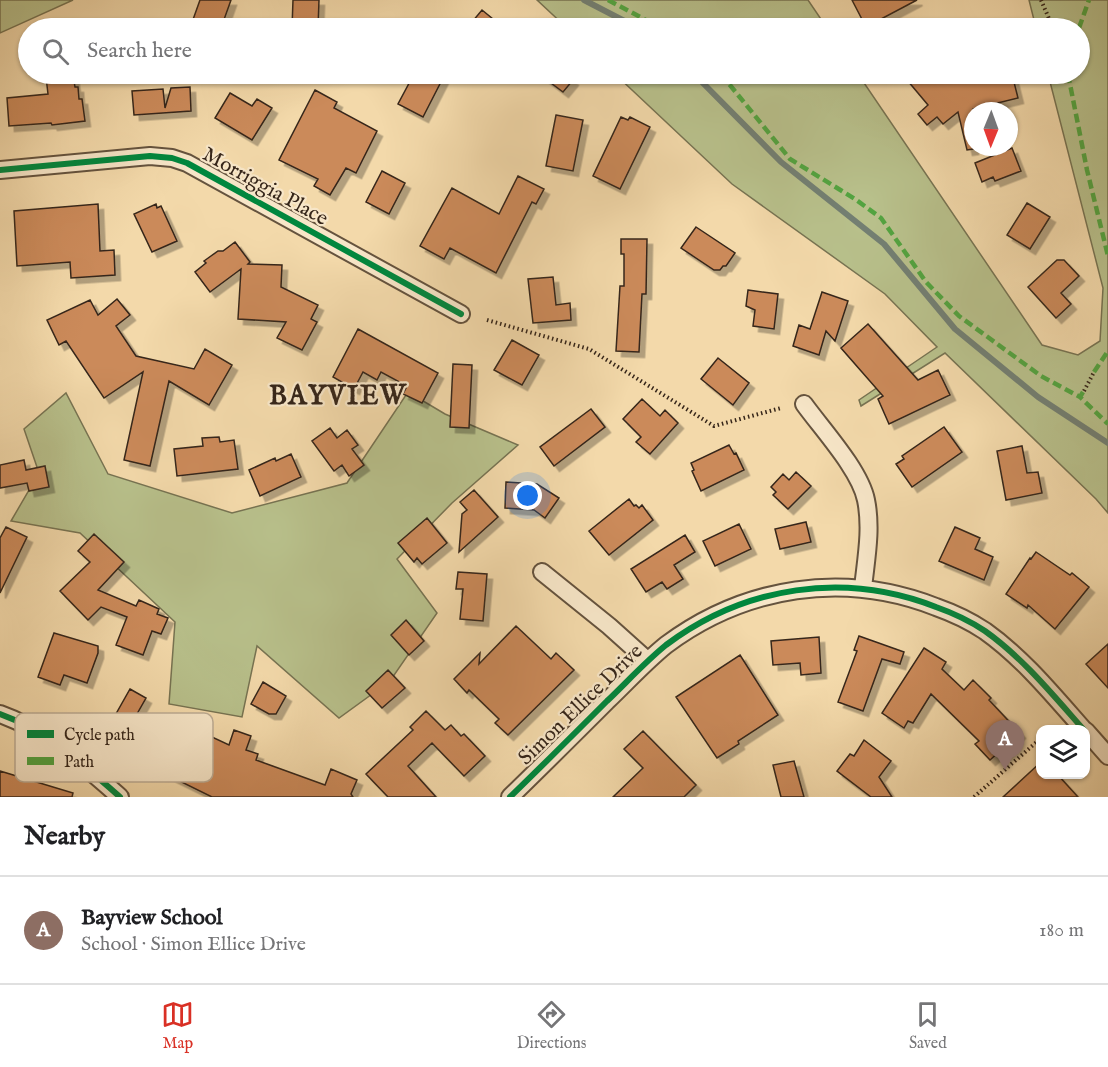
<!DOCTYPE html>
<meta charset="utf-8">
<style>
body{margin:0;font-family:"IM FELL English",serif;background:#f6f6f6;color:#202124}
.controls{position:absolute;right:18px;bottom:18px;display:grid;overflow:hidden;border-radius:12px;box-shadow:0 2px 4px #0004}
.controls button{width:54px;height:54px;display:grid;place-items:center;padding:0;border:0;border-bottom:2px solid #e0e0e0;background:#fff;color:#202124;font:30px sans-serif}
.compass{position:absolute;left:964px;top:102px;width:54px;height:54px;border-radius:50%;background:#fff;box-shadow:0 2px 4px #0004;rotate:181deg}
.you{position:absolute;left:528px;top:496px;width:21px;height:21px;margin:-15px;border:4px solid #fff;border-radius:50%;background:#1a73e8;box-shadow:0 0 0 9px #1a73e833}
.badge{display:grid;place-items:center;width:39px;height:39px;border-radius:50%;background:#d93025;color:#fff;font-size:20px;font-weight:700}
.pin{position:absolute;translate:-50% -50px;filter:drop-shadow(0 2px 3px #0008)}
.pin::after{content:'';position:absolute;top:32px;width:21px;height:18px;background:inherit;clip-path:polygon(0 0,100% 0,50% 100%)}
.list{margin:0;padding:0;list-style:none}
h2{display:flex;justify-content:space-between;align-items:center;height:78px;margin:0;padding:0 24px;font-size:26px}
h2 small{font-size:20px;font-weight:400;color:#757577}
.list li{display:grid;grid-template-columns:39px 1fr auto;gap:18px;align-items:center;box-sizing:border-box;height:108px;padding:0 24px;border-top:2px solid #e0e0e0}
.list b{display:block;font-size:22px;white-space:nowrap}
.list p{margin:0;font-size:20px;white-space:nowrap;color:#757577}
.list em{font-size:20px;font-style:normal;color:#757577}
.icon{flex:none;width:33px;height:33px;fill:none;stroke:currentColor;stroke-width:2;stroke-linecap:round;stroke-linejoin:round}
.map{position:relative;flex:none;width:1108px;height:797px;overflow:hidden}
.search{position:absolute;background:#fff;box-shadow:0 2px 4px #0004;left:18px;right:18px;top:18px;height:66px;display:flex;align-items:center;gap:15px;box-sizing:border-box;padding:0 21px;border-radius:33px;color:#757577;font-size:22px}
.sheet{height:186px;background:#fff}
nav{display:flex;justify-content:space-around;align-items:center;box-sizing:border-box;height:84px;border-top:2px solid #e0e0e0;background:#fff;font-size:16px;color:#757577}
nav a{display:grid;justify-items:center;gap:3px}
nav .on{color:#d93025}
.map>svg:first-child{display:block}
.green{fill:#b8c08b;stroke:#777352;stroke-width:1.5}
.lines{fill:none;stroke-linecap:round;stroke-linejoin:round}
.stream{stroke:#737f72;stroke-width:6}
.building{fill:#cb8a5a;stroke:#36261a;stroke-width:1.5;filter:url(#shadow)}
.minor-casing{stroke:#65533e;stroke-width:20}
.path{stroke:#36261a;stroke-width:4;stroke-dasharray:1.5 3;stroke-linecap:butt}
.minor{stroke:#f7e6c8;stroke-width:16}
.quiet{stroke:#53a340;stroke-width:4.5;stroke-dasharray:9 4.5;stroke-linecap:butt}
.cycleway-casing{stroke:#f7e6c8;stroke-width:10}
.cycleway{stroke:#00873e;stroke-width:6}
.labels{text-anchor:middle;dominant-baseline:central;stroke-width:4.5;stroke-linejoin:round;paint-order:stroke}
.street-label{font-size:21px;fill:#36261a;stroke:#f7e6c8}
.district-label{font-size:27px;font-weight:bold;letter-spacing:1.5px;fill:#36261a;stroke:#f7e6c8}
.key{fill:#f7e6c8;stroke:#bdac94;stroke-width:1.5}
.key-label{font-size:16px;fill:#36261a}
</style>
<div class="map">
<svg width="1108" height="797" viewBox="0 0 1108 797">
<defs>
<filter id="shadow"><feDropShadow dx="5.5" dy="5.5" stdDeviation="0" flood-color="#0004"/></filter>
</defs>
<rect width="100%" height="100%" fill="#f3d9aa"/>
<filter id="stains"><feTurbulence type="fractalNoise" baseFrequency=".00333" numOctaves="4"/><feColorMatrix values="0 0 0 0 .2 0 0 0 0 .09 0 0 0 0 .02 0 0 0 .5 -.17"/></filter>
<radialGradient id="worn" r=".72"><stop offset=".6" stop-color="#630" stop-opacity="0"/><stop offset="1" stop-color="#630" stop-opacity=".3"/></radialGradient>
<!-- green -->
<path class="green" d="M0,0H73L0,33Z
M537,0H808L827,28H567Z
M1029,0H1108V513L1096,499L945,353L861,406L859,400L937,347L885,294L732,184L615,74H858L1042,345L1078,355L1100,341L1103,288L1048,74H1080V28H1036Z
M408,392L445,414L518,445L452,503L397,559L437,613L390,681L339,718L257,646L242,717L169,704L175,622L80,533L11,521L39,473L24,429L66,393L108,474L232,513L347,483Z"/>
<g class="lines">
<!-- stream -->
<path class="stream" d="M584,0L638,28
M694,74L781,162L884,244L955,329L1038,397L1108,443"/>
</g>
<!-- building -->
<path class="building" d="M200,0H231L221,28H190Z
M293,0H319L318,28H292Z
M852,0H917L866,27Z
M482,10L504,28H467Z
M49,74H73L75,87H78L79,99H82L85,121L52,125L51,123L9,126L7,98L48,94L46,77L50,76Z
M414,74H445L423,117L398,104Z
M539,74H564L573,80L563,92Z
M902,74H1012L1018,98L973,109V149L967,150L958,112L943,124L937,117L927,125L918,114L928,105Z
M190,87L191,111L134,115L132,91L163,89L165,108L171,88Z
M315,90L337,102L334,108L377,131L356,173L346,168L330,195L314,186L318,179L279,160Z
M230,93L252,106L257,99L272,108L252,140L215,118Z
M556,115L583,120L573,171L546,166Z
M621,117L628,120L630,117L650,127L620,189L593,176Z
M1012,148L1021,171L995,181L993,177L982,182L975,163Z
M382,171L405,183L389,214L366,202Z
M518,176L544,189L536,204L532,202L496,273L450,248L444,259L420,246L452,188L499,214Z
M1027,203L1050,217L1030,249L1007,235Z
M98,204L100,251L114,250L115,275L71,278L70,262L17,266L14,211Z
M156,204L157,208L161,206L177,241L152,252L134,214Z
M696,227L735,253L726,266H723L720,270H714L681,248Z
M621,239H647L646,294H642L639,352L616,351L620,286H624V254H621Z
M235,242L250,262L248,264L282,265L281,287L318,305L311,319L317,322L302,350L277,338L286,322L238,319L241,269L210,292L195,272L206,263L204,261L218,251H223Z
M1057,260H1064L1079,276L1061,293L1071,304L1056,318L1028,287Z
M553,277L556,305L570,303L571,320L533,323L528,279Z
M748,290L778,294L774,329L753,326L755,310L746,306Z
M822,292L848,301L835,341L826,331L819,355L793,346L799,325L810,329Z
M117,299L130,315L116,326L136,356L194,369L205,349L232,365L209,405L169,381L150,466L124,460L143,372L104,398L66,341L59,345L47,320L90,300L98,315Z
M868,324L918,380L938,370L950,395L889,424L878,399L883,396L841,348Z
M358,329L438,373L422,403L403,394L407,386L381,372L377,380L363,372L354,389L333,377Z
M512,340L539,355L522,385L494,370Z
M718,358L749,383L733,405L701,379Z
M453,364L472,365L469,428L450,427Z
M642,399L660,416L665,410L678,423L650,454L636,442L641,437L623,419Z
M591,409L605,427L554,466L540,447Z
M944,427L962,452L912,487L896,464L904,459L902,456Z
M330,428L337,438L347,430L358,445L352,449L364,465L349,476L342,465L334,471L312,441Z
M219,437L220,442L234,440L238,469L177,476L174,449L203,446L202,438Z
M729,445L734,454L736,453L744,470L701,491L692,471L694,470L691,463Z
M1022,446L1027,473L1038,472L1042,493L1006,500L997,451Z
M291,454L301,477L260,496L249,470L275,458L276,461Z
M24,460L26,470L45,466L49,487L29,491L27,483L0,488V465Z
M796,472L811,486L788,509L773,495L776,492L771,487L783,474L789,480Z
M506,482L537,484L559,498L545,518L534,510L505,508Z
M474,490L498,517L459,552L462,514L467,510L460,502Z
M629,499L634,506L636,505L639,508L642,505L653,520L609,555L589,531Z
M427,518L447,543L422,564L417,558L414,562L398,543Z
M806,522L811,542L780,549L775,529Z
M739,524L751,549L715,566L703,541Z
M6,527L27,537L0,593V538Z
M955,527L980,538L975,549L993,557L984,580L939,561Z
M94,534L124,562L98,590L136,606L139,600L159,609L157,614L168,618L161,634L152,631L143,655L116,645L127,617L101,607L88,620L60,591L90,562L78,551Z
M685,535L695,552L674,565L683,579L667,589L662,582L646,592L631,569Z
M1036,552L1070,575L1072,573L1089,587L1055,629L1028,605L1027,608L1006,594L1030,558L1031,559Z
M458,572L487,574L483,621L460,619L463,589H456Z
M406,620L424,641L409,655L391,635Z
M516,626L551,659L556,653L574,670L508,735L495,723L499,719L469,690L467,693L454,679L480,653L479,664Z
M54,633L98,646V653L87,683L64,675L60,685L38,677Z
M859,636L904,652L900,664L882,659L863,711L838,702L857,651L854,650Z
M819,637L821,673L801,675L800,663L773,665L771,641Z
M1108,644V688L1086,664Z
M924,648L946,662L942,669L964,690L973,680L991,698L989,700L1020,733L990,760L975,744L979,741L931,694L913,723L908,721L904,728L882,713Z
M740,655L778,715L738,741L739,744L717,758L676,697Z
M388,670L405,688L382,708L366,691Z
M263,682L286,696L276,714H269L251,704Z
M130,689L146,698L137,714L174,735L180,722L229,745L234,730L251,736L246,750L258,754L256,760L325,785L331,769L357,780L351,794L353,797H212L157,770L162,759L108,728Z
M426,711L445,730L451,725L461,736L464,734L485,756L464,776L432,743L408,766L436,797H388L366,774L413,730L410,727Z
M643,731L696,785L684,797H613L643,768L624,749Z
M864,740L891,761L879,777L892,797H871L837,771L850,754L854,756Z
M794,761L804,797H781L773,765Z
M1041,762V774H1057L1078,797H1003Z
M0,771L73,793L72,797H0Z"/>
<g class="lines">
<!-- minor casing -->
<g class="minor-casing">
<path id="minor" d="M0,170L150,156L172,158L187,163L461,314
M804,404C822,429 860,470 866,500C872,529 866,559 863,588
M542,572L609,626L648,661
M0,714C48,731 82,764 120,797
M1086,731L1108,756
M510,797C543,765 575,733 607,701C626,683 645,662 666,645C745,586 844,571 936,607C953,613 970,621 985,631C1023,658 1053,695 1084,730"/>
</g>
<!-- path -->
<path class="path" d="M1041,0L1053,28
M487,320L589,349L714,426L781,408
M1084,391L1094,372
M974,797L1040,739"/>
<!-- minor -->
<use href="#minor" class="minor"/>
<!-- quiet -->
<path class="quiet" d="M608,0L661,28
M1079,28L1089,0
M721,74L790,159L855,199L881,218L926,282L959,316L1041,376L1080,397
M1068,74L1087,170L1108,256
M1094,372L1108,351
M1083,392L1080,397L1108,424"/>
<!-- cycleway casing -->
<g class="cycleway-casing">
<path id="cycleway" d="M0,170L150,156L172,158L187,163L461,314
M0,714C48,731 82,764 120,797
M510,797C543,765 575,733 607,701C626,683 645,662 666,645C745,586 844,571 936,607C953,613 970,621 985,631C1023,658 1053,695 1084,730"/>
</g>
<!-- cycleway -->
<use href="#cycleway" class="cycleway"/>
</g>
<g class="labels">
<!-- street labels -->
<g class="street-label">
<text transform="translate(265 187) rotate(29)">Morriggia Place</text>
<text transform="translate(581 705) rotate(-44)">Simon Ellice Drive</text>
</g>
<!-- district labels -->
<g class="district-label">
<text x="338" y="397">BAYVIEW</text>
</g>
</g>
<!-- legend -->
<rect x="15" y="713" width="198" height="69" rx="9" class="key"/>
<rect x="27" y="730" width="27" height="8" fill="#00873e"/>
<rect x="27" y="757" width="27" height="8" fill="#53a340"/>
<g class="key-label">
<text x="64" y="740">Cycle path</text>
<text x="64" y="767">Path</text>
</g>
<rect width="100%" height="100%" filter="url(#stains)"/>
<rect width="100%" height="100%" fill="url(#worn)"/>
</svg>
<div class="controls">
<button><svg class="icon" aria-label="layers" viewBox="0 0 24 24"><path d="M12 4l9 5-9 5-9-5zM3 14l9 5 9-5"/></svg></button>
</div>
<svg class="compass" viewBox="-18 -18 36 36"><path d="M0-13l5 13h-10z" fill="#e53935"/><path d="M0 13l5-13h-10z" fill="#757577"/></svg>
<div class="you"></div>
<div class="pin badge" style="left:1005px;top:770px;background:#8d6e63">A</div>
<div class="search"><svg class="icon" aria-label="search" viewBox="0 0 24 24"><circle cx="10" cy="10" r="6"/><path d="M15 15l6 6"/></svg>Search here</div>
</div>
<section class="sheet">
<h2>Nearby<small></small></h2>
<ul class="list">
<li><span class="badge" style="background:#8d6e63">A</span><div><b>Bayview School</b><p>School · Simon Ellice Drive</p></div><em>180 m</em></li>
</ul>
</section>
<nav>
<a class="on"><svg class="icon" aria-label="map" viewBox="0 0 24 24"><path d="M3 6l6-2 6 2 6-2v14l-6 2-6-2-6 2zM9 4v14M15 6v14"/></svg>Map</a>
<a><svg class="icon" aria-label="directions" viewBox="0 0 24 24"><path d="M12 3l9 9-9 9-9-9zM9 14v-3h6M13 9l2 2-2 2"/></svg>Directions</a>
<a><svg class="icon" aria-label="saved" viewBox="0 0 24 24"><path d="M7 4h10v16l-5-4-5 4z"/></svg>Saved</a>
</nav>
